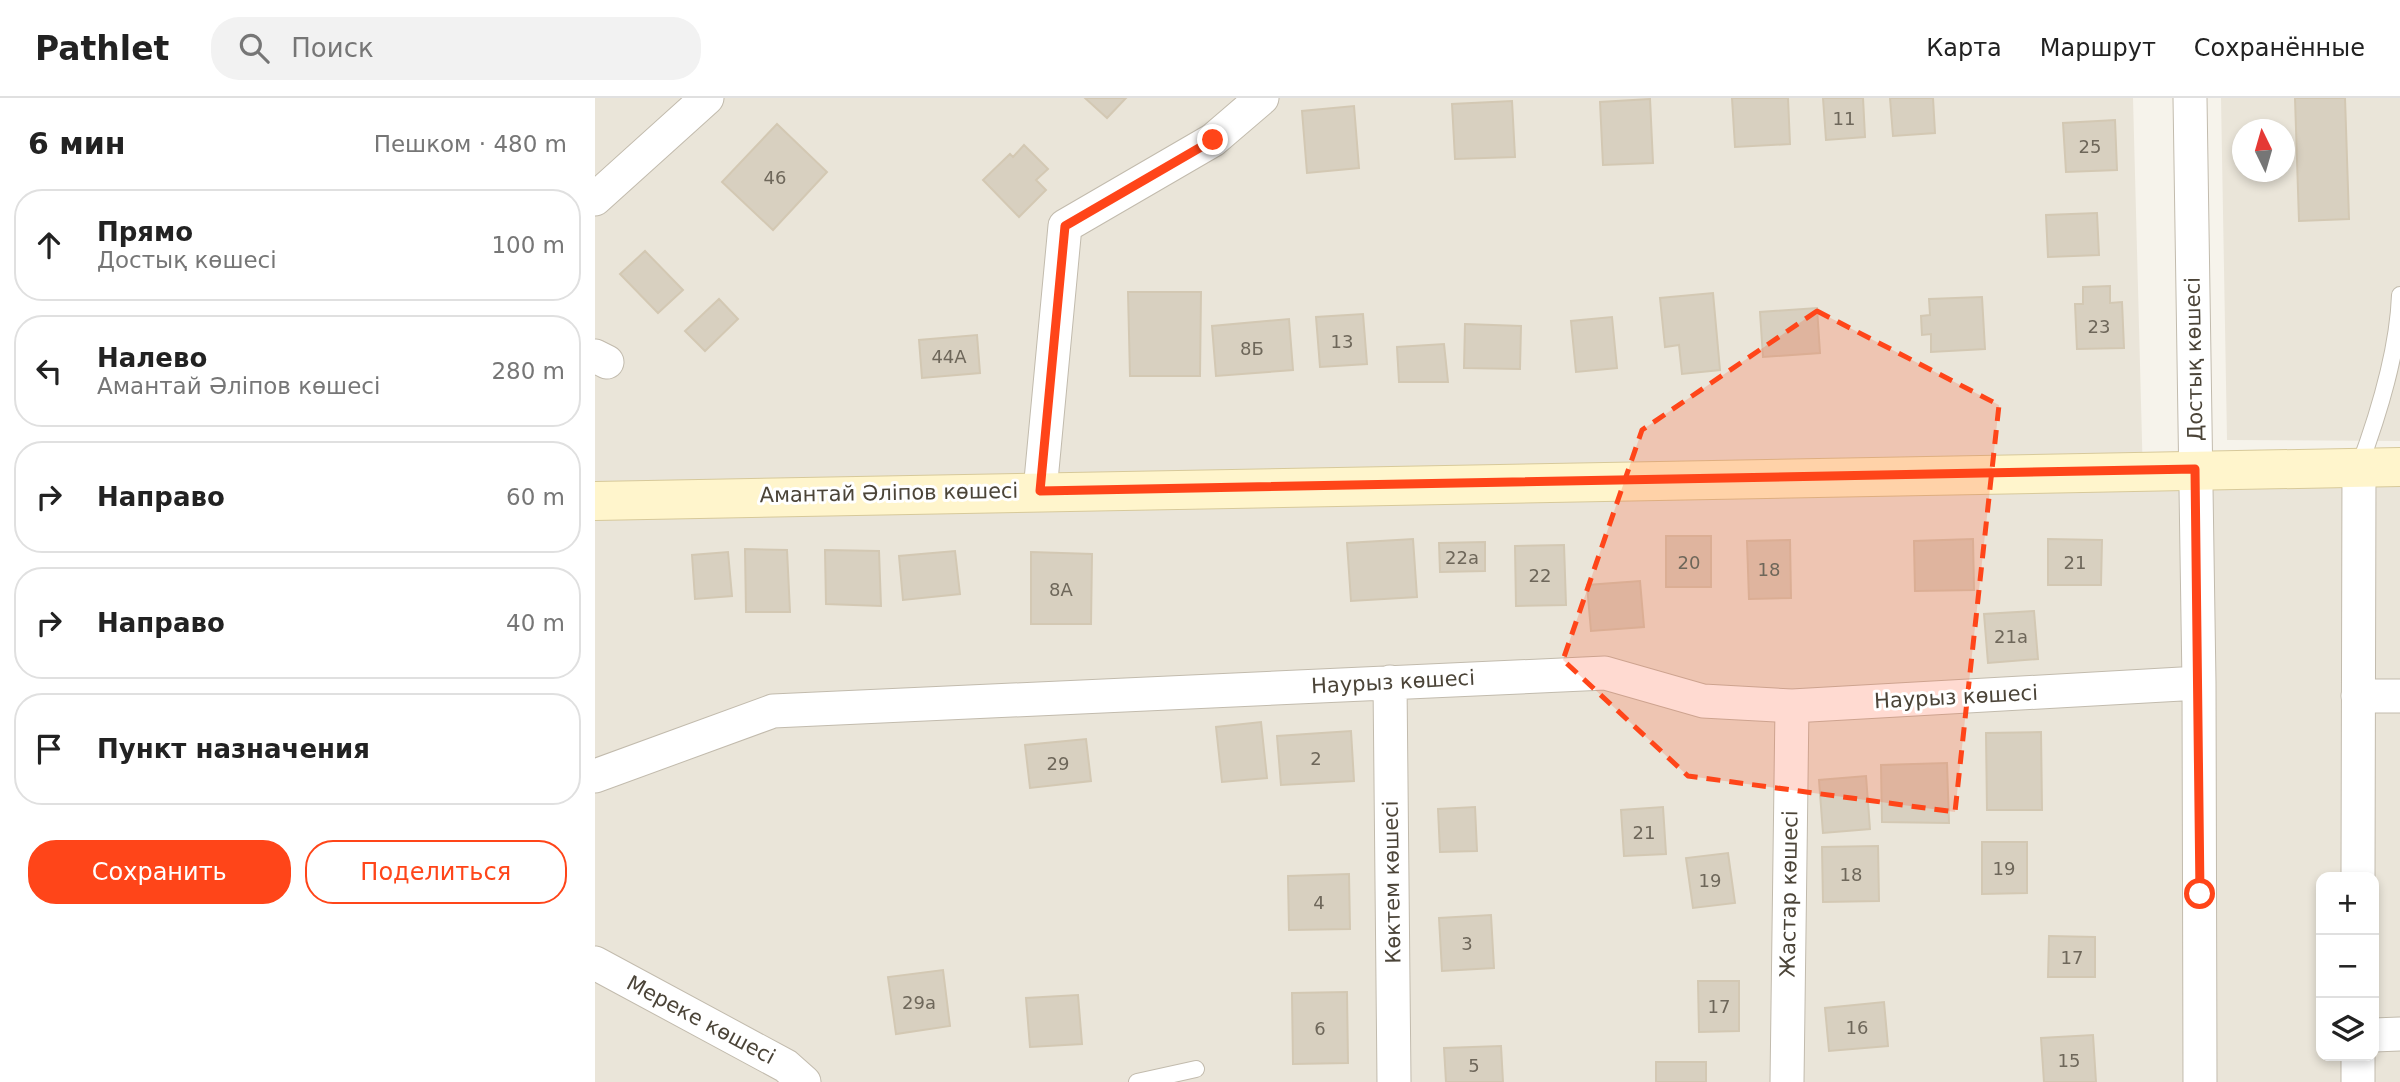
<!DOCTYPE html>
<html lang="ru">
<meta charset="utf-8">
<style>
body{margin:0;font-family:"DejaVu Sans",sans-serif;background:#f2f2f2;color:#222}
.controls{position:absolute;right:21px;bottom:21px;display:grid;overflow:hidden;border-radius:14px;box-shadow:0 4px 10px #0003}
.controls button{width:63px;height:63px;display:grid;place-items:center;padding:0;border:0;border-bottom:2px solid #e0e0e0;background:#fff;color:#222;font:35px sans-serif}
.compass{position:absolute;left:1637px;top:21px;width:63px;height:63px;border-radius:50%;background:#fff;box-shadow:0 4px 10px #0003;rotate:355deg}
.stop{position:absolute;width:21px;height:21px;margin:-16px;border:5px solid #ff4519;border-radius:50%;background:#fff}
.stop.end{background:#ff4519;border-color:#fff;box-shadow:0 2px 7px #0008}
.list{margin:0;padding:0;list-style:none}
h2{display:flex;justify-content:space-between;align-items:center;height:91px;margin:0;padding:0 28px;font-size:30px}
h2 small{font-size:23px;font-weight:400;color:#767676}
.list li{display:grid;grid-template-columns:46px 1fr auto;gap:21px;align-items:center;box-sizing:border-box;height:112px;margin:0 14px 14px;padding:0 14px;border:2px solid #e0e0e0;border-radius:28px}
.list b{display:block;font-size:26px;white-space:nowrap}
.list p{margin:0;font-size:23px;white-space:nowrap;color:#767676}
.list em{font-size:23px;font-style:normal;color:#767676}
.actions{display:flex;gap:14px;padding:21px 28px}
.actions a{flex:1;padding:16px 0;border:2px solid #ff4519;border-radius:28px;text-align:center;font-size:24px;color:#ff4519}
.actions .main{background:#ff4519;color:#fff}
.icon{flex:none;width:38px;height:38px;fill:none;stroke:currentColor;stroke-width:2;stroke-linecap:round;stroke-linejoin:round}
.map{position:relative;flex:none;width:1805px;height:984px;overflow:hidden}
header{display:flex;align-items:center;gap:42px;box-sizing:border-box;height:98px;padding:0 35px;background:#fff;border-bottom:2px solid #e0e0e0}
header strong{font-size:33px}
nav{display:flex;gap:38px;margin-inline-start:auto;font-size:24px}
.search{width:490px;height:63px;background:#f2f2f2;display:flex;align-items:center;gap:18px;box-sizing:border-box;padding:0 24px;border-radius:28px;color:#767676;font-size:26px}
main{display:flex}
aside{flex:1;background:#fff}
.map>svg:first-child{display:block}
.residential{fill:#eae5d9;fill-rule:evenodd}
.building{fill:#d8d0c0;stroke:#d3c8b3;stroke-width:2}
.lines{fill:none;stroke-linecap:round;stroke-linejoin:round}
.lane-casing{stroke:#c2bbad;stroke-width:18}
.street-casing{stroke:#c2bbad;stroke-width:35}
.secondary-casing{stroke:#d7c99a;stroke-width:40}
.lane{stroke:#fff;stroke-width:16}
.street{stroke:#fff;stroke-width:33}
.secondary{stroke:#fff5cc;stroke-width:38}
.route{stroke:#ff4519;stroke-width:9}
.marked{fill:#ff4519;fill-opacity:0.2;stroke:#ff4519;stroke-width:5;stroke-dasharray:14 9;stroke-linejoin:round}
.labels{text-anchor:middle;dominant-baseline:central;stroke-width:6;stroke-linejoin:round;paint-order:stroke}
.number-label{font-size:18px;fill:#6e675a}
.street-label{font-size:21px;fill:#4b4438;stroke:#fff}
</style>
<header>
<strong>Pathlet</strong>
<div class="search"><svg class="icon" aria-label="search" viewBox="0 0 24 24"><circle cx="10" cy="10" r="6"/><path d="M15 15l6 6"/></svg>Поиск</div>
<nav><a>Карта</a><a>Маршрут</a><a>Сохранённые</a></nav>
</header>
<main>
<aside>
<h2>6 мин<small>Пешком · 480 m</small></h2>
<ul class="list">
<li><svg class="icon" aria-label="ahead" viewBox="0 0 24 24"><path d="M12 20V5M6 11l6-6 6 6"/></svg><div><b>Прямо</b><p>Достық көшесі</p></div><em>100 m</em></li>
<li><svg class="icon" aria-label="left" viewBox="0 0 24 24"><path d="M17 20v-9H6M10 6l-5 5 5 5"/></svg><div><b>Налево</b><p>Амантай Әліпов көшесі</p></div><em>280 m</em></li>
<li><svg class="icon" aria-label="right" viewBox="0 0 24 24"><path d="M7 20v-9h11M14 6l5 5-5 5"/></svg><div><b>Направо</b></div><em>60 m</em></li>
<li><svg class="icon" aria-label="right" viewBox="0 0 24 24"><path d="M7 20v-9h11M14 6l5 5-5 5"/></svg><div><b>Направо</b></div><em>40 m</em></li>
<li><svg class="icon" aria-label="arrive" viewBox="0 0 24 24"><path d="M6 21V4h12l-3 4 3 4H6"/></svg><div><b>Пункт назначения</b></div></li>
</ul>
<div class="actions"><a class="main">Сохранить</a><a>Поделиться</a></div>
</aside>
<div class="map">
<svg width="1805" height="984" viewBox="0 0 1805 984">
<rect width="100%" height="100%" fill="#f6f3eb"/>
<!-- residential -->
<path class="residential" d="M0,0H1538L1548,381L1805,383V984H0ZM1726,779H1779V958H1726Z
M1626,0H1805V343L1632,342ZM1647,32H1689V74H1647Z"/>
<!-- building -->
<path class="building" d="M490,0H531L512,20Z
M1137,0H1193L1195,46L1140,49Z
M1228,0H1268L1270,39L1231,42Z
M1295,0H1338L1340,35L1298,38Z
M1700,0H1750L1754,121L1704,123Z
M1055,1L1058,65L1008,67L1005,4Z
M917,3L920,59L860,61L857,6Z
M759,8L764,70L712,75L707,13Z
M1520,22L1522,72L1471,74L1468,25Z
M182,26L232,74L178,132L127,84Z
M429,47L453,71L441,82L451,92L424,119L388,82L415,56L418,59Z
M1502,115L1504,157L1453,159L1451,117Z
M50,153L88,192L63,215L25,176Z
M1515,188V205L1527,204L1529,250L1482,251L1480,206H1488V189Z
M533,194H606L605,278H535Z
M1118,195L1125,272L1087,276L1084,247L1070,249L1065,200Z
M1387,199L1390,251L1336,254V236L1327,237L1326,218L1335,217L1334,201Z
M124,201L143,221L110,253L90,233Z
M1222,210L1225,255L1168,259L1165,214Z
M768,216L772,266L725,269L721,219Z
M1017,219L1022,270L981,274L976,223Z
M694,221L698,272L621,278L617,228Z
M870,226L926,228L925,271L869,270Z
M382,237L385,275L327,280L324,242Z
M849,246L853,284H804L802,249Z
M1071,438H1116V489H1071Z
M818,441L822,499L756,503L752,445Z
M1378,441L1379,492L1320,493L1319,443Z
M1453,441L1507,442L1506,487H1453Z
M1195,442L1196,500L1154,501L1152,443Z
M890,444V473L845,474L844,445Z
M969,447L971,507L921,508L920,448Z
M150,451L192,452L195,514H151Z
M230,452L284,453L286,508L231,506Z
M360,453L365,496L308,502L304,458Z
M133,454L137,498L100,501L97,457Z
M436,454L497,456L496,526H436Z
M1045,483L1049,529L996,533L992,487Z
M1439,513L1443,561L1393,565L1389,516Z
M666,624L672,680L627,684L621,629Z
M756,633L759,683L686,687L682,638Z
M1446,634L1447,712H1392L1391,635Z
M491,641L496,683L435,690L430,647Z
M1352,665L1354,725L1287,724L1286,667Z
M1271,678L1275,731L1228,735L1224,682Z
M880,709L882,753L845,754L843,711Z
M1068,709L1071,756L1029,758L1026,712Z
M1387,744H1432V795L1387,796Z
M1283,748L1284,803L1228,804L1227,749Z
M1133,755L1140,805L1098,810L1091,760Z
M754,776L755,831L694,832L693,778Z
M896,817L899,870L847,873L844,820Z
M1454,838L1500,839V879H1453Z
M348,872L355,928L301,936L293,879Z
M1103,883H1144V933L1104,934Z
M752,894L753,965L698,966L697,895Z
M483,897L487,946L435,949L431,900Z
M1289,904L1293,948L1234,953L1230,910Z
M1498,937L1501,984H1449L1446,940Z
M906,948L908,984H851L849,950Z
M1061,964H1111V984H1061Z"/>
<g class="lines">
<!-- lane casing -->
<g class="lane-casing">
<path id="lane" d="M1764,369C1784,315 1803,254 1805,197
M542,984L601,971"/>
</g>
<!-- street casing -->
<g class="street-casing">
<path id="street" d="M1595,0L1604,585L1605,984
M0,101L112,0
M0,258L12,264
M445,393L470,128L618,42L667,0
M795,584L799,984
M1763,598H1805
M0,678L178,613L1010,575L1108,603L1197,608L1604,585
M1763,779L1764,369
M0,865L191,968L209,984
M1779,937L1805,936
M1192,984L1197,608
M1763,984V958"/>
</g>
<!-- secondary casing -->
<g class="secondary-casing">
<path id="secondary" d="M0,403L1805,369"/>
</g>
<!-- lane -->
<use href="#lane" class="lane"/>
<!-- street -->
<use href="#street" class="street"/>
<!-- secondary -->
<use href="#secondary" class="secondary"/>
</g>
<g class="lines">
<!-- route -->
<path class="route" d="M618,42L470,128L445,393L1600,371L1605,796"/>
</g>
<!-- marked area -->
<path class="marked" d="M1222,213L1404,307L1360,714L1093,678L968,562L1047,332Z"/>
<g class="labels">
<!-- number labels -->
<g class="number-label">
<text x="1249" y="20">11</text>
<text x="1495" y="48">25</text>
<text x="180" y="79">46</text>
<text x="1504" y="228">23</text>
<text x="747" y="243">13</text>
<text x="657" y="250">8Б</text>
<text x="354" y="258">44А</text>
<text x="867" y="459">22а</text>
<text x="1094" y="464">20</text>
<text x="1480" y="464">21</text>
<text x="1174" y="471">18</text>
<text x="945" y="477">22</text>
<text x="466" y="491">8А</text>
<text x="1416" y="538">21а</text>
<text x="721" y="660">2</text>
<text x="463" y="665">29</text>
<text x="1049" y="734">21</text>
<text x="1409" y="770">19</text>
<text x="1256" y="776">18</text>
<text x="1115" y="782">19</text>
<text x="724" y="804">4</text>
<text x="872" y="845">3</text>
<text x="1477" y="859">17</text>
<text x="324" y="904">29а</text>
<text x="1124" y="908">17</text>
<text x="1262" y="929">16</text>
<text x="725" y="930">6</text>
<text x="1474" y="962">15</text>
<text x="879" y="967">5</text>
</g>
<!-- street labels -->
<g class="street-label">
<text transform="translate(1599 261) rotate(-91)">Достық көшесі</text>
<text transform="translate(294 395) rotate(-1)">Амантай Әліпов көшесі</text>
<text transform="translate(798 584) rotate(-3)">Наурыз көшесі</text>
<text transform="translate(1361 599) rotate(-3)">Наурыз көшесі</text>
<text transform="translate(797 784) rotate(-91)">Көктем көшесі</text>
<text transform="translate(1194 796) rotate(-89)">Жастар көшесі</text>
<text transform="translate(106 922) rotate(28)">Мереке көшесі</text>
</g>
</g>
</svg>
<div class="controls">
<button>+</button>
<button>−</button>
<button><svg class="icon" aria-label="layers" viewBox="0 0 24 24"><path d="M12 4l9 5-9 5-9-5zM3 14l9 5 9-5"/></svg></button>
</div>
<svg class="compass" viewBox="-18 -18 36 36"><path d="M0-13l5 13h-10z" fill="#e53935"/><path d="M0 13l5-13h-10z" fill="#767676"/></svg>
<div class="stop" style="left:1605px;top:796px"></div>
<div class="stop end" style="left:618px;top:42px"></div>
</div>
</main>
